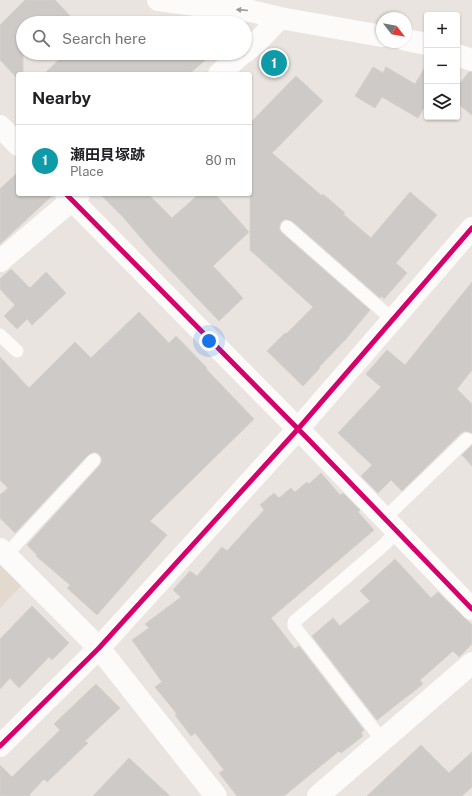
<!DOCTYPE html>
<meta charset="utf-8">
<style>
body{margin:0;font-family:"Public Sans","Noto Sans JP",sans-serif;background:#f2f2f2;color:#202124}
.controls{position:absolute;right:12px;top:12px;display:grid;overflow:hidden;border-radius:4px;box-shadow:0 1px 3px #0004}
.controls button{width:36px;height:36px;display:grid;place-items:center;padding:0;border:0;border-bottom:1px solid #e0e0e0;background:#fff;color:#202124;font:20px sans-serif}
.compass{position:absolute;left:376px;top:12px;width:36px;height:36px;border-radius:50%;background:#fff;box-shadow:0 1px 3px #0004;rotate:121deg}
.you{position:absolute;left:209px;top:341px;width:14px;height:14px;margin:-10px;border:3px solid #fff;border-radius:50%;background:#1a73e8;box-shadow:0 0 0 6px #1a73e833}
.badge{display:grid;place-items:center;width:26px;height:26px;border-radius:50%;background:#0b8043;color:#fff;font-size:13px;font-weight:700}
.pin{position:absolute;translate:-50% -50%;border:2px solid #fff;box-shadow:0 1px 4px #0006}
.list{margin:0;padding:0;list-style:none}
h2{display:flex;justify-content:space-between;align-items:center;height:52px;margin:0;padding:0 16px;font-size:17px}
h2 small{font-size:13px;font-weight:400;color:#757577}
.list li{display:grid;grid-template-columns:26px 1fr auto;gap:12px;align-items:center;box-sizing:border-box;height:72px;padding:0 16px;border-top:1px solid #e0e0e0}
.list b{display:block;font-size:15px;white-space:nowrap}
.list p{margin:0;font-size:13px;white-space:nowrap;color:#757577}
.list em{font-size:13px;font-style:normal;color:#757577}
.icon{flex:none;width:22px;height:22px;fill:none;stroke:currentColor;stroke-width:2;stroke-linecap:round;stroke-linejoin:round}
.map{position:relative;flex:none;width:472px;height:796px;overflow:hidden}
.search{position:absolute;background:#fff;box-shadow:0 1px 3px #0004;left:16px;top:16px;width:236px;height:44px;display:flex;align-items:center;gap:10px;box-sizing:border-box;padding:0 14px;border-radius:22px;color:#757577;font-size:15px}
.panel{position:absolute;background:#fff;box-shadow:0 1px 3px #0004;left:16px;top:72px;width:236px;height:124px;border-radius:4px}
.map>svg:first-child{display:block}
.education{fill:#e4d9ce}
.building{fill:#cecac7;stroke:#d4d0cc}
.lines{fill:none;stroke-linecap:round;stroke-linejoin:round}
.lane{stroke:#fcfbfa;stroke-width:13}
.street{stroke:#fcfbfa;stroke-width:22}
.cycleway-casing{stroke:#fff;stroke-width:8}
.cycleway{stroke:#d6006c;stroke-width:5}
.oneway{fill:#9e9d9d}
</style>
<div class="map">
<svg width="472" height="796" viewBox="0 0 472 796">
<rect width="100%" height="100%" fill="#eae4e0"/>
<!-- education -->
<path class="education" d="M0,564L22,585L0,608Z"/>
<!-- building -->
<path class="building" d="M25,0H55L77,23H23V74H18V79L0,60V25Z
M66,53H219L212,59L210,56L189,74H44Z
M427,64V103L418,118L382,97L375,108L355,96L373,67L383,73L386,67L415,84Z
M469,72H472V115L457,103V87Z
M296,76L323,101L272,153L322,196L323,194L345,213L343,214L371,238L410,192L437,215L396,263L407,273L384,299L382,296L380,298L292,221L285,219L281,222L279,229L282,233L370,310L345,340L319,367L320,368L303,386L267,351L285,333L286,334L313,307L250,250V123Z
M18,172V194H54L0,244V189Z
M100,194H148L172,218L199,194H215L249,232L213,266L243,298L219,321L154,253L123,217Z
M11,269L30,288L46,272L66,293L32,325L27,319L17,329L4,316L15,305L0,289V279Z
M472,282V370L457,389L472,404V433L465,431L461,433L402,491L391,480L378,493L361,476L372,465L338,433L381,387L366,374L387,350L405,365Z
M139,312L169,343L176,336L207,368L206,369L254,419L150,521L167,535L97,615L67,588L70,585L36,556L37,555L27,545L100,465L102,461L101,457L99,454L95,452L88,455L15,533L0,518V495L8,488L0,480V357L29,388L75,342L91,358Z
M472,445V466L462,455Z
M321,473L340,495L343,493L360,510L358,512L374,530L271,618L295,649L299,646L364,730L361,733L363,736L341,753L339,751L284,796H237L219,773L224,770L195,733L191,736L175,715L177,714L155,687L162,682L132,640L149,628L145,624L181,597L173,590L190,571L197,576L222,547L227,551L264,510L260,505L274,493L279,498L291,488L295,492L307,482L309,484Z
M395,559L431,598L438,592L472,625V644L459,657L453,651L420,680L423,684L377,720L312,636L333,618L340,626L370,601L360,591Z
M32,606L69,643L52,660L49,657L19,688L10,678L0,689V639Z
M96,684L120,708L85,741L88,743L47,782L44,779L29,795L31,796H0V765L12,777L60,730L54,724Z
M421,745L449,773L472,752V787L462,796H367Z
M129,758L170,796H93Z"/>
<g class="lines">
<!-- lane -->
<path class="lane" d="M287,227L393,320
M0,335L17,351
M385,518L467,439
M6,555L94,460
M382,740L294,626V622L385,544L397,530"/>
<!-- street -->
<path class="street" d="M158,0L211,7L251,11L280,18L382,36
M406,40L427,44
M245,52L258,41L280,18
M457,55L472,60
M219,74L243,53
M0,126L18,145
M66,194L309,440L472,609
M0,261L79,194
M0,549L99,648L216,796
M0,746L99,648L298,429L472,228
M318,796L472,663"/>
<!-- cycleway casing -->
<g class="cycleway-casing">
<path id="cycleway" d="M66,194L309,440L472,609
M0,746L99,648L298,429L472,228"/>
</g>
<!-- cycleway -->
<use href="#cycleway" class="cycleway"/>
</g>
<!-- one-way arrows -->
<defs><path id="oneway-solid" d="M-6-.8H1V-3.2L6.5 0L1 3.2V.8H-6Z"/></defs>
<use class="oneway" href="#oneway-solid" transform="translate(242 10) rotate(-175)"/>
</svg>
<div class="controls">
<button>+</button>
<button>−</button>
<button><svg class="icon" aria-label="layers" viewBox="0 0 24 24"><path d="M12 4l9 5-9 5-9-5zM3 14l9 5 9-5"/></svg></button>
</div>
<svg class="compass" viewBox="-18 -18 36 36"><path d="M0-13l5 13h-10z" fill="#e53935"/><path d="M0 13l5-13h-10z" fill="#757577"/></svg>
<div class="you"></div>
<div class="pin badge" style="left:274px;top:63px;background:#0f9aa8">1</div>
<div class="search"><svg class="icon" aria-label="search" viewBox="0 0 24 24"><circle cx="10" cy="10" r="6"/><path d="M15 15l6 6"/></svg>Search here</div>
<section class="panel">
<h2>Nearby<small></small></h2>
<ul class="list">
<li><span class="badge" style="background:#0f9aa8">1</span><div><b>瀬田貝塚跡</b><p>Place</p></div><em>80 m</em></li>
</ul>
</section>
</div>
